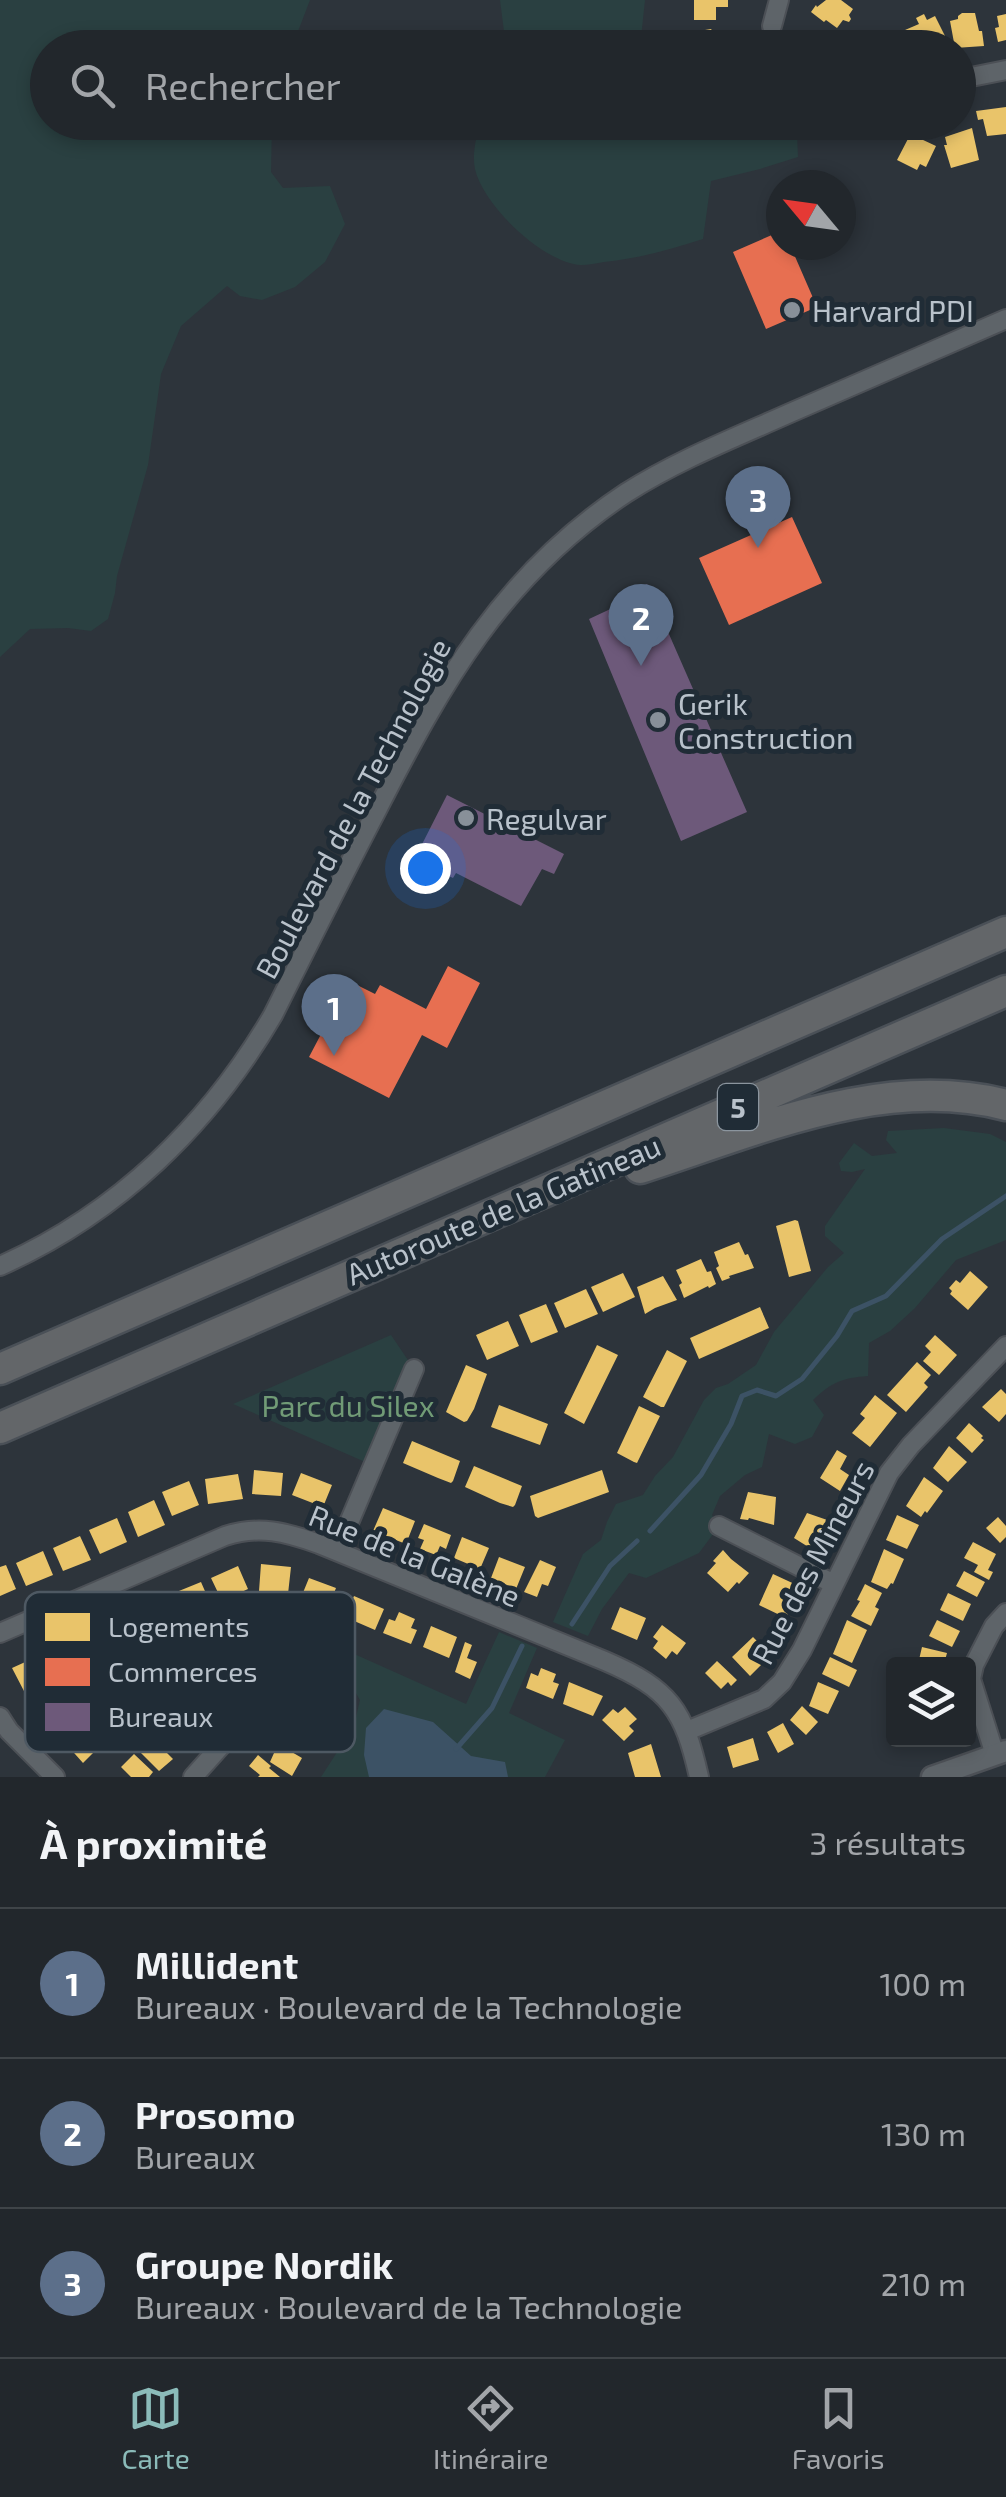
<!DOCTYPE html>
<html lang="fr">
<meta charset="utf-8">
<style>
body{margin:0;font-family:"Exo 2",sans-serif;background:#2e3338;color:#f1f3f6}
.controls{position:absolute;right:30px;bottom:30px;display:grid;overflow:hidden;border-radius:10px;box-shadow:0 5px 15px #0003}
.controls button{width:90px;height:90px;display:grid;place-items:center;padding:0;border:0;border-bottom:2px solid #3f4448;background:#22272c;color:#f1f3f6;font:50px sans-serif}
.compass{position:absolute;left:766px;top:170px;width:90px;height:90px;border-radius:50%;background:#22272c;box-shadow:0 5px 15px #0003;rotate:299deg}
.you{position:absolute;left:425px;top:868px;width:35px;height:35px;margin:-25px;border:8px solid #fff;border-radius:50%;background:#1a73e8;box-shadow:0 0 0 15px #1a73e833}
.badge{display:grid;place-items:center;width:65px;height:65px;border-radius:50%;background:#8bbbb9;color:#fff;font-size:32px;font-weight:700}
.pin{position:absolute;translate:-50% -82px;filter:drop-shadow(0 2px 5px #0008)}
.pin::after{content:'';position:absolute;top:52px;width:35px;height:30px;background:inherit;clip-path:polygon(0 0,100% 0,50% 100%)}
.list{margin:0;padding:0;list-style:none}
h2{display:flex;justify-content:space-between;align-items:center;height:130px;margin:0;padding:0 40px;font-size:42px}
h2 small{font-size:32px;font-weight:400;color:#a2a5a9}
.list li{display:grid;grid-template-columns:65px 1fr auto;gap:30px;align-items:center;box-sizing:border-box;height:150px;padding:0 40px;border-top:2px solid #3f4448}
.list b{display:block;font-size:38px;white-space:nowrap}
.list p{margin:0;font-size:32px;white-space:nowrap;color:#a2a5a9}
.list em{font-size:32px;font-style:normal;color:#a2a5a9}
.icon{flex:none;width:55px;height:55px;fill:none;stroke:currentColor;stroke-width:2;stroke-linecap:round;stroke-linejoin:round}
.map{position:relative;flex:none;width:1006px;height:1777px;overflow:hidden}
.search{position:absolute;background:#22272c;box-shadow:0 5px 15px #0003;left:30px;right:30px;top:30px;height:110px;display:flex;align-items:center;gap:25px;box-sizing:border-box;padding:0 35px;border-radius:55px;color:#a2a5a9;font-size:38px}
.sheet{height:580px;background:#22272c}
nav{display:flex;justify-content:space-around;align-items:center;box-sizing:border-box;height:140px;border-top:2px solid #3f4448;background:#22272c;font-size:28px;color:#a2a5a9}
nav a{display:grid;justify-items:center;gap:5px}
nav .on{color:#8bbbb9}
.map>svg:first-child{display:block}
.green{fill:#2a4041}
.water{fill:#3c5265}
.homes{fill:#e9c46a}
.shops{fill:#e76f51}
.offices{fill:#6d597a}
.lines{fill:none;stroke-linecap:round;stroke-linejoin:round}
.stream{stroke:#3c5265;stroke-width:5}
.minor-casing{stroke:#4c5056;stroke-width:22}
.tertiary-casing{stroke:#4c5056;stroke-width:25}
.motorway-casing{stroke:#4a5057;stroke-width:35}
.minor{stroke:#5e6469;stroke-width:18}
.tertiary{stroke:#5e6469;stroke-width:20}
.motorway{stroke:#636669;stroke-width:30}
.poi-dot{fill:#889099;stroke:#202c36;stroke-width:4}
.labels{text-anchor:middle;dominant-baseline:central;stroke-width:10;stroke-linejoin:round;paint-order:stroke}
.shield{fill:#202c36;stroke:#8b959e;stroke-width:2.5}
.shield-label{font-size:28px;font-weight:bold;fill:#b9c2cb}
.poi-label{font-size:30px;fill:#b9c2cb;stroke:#202c36;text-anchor:start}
.street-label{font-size:30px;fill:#b9c2cb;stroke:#202c36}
.park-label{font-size:30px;fill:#719b76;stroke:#202c36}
.key{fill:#202c36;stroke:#4e5963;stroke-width:2.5}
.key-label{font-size:28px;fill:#b9c2cb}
</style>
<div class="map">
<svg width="1006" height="1777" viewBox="0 0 1006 1777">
<rect width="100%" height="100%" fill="#2d343b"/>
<!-- green -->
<path class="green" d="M0,0H310L292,47L48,48V122L272,123L271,172L283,188L330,186L345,224L325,262L295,287L262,300L240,296L227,286L181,326L161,374L148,465L117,576L115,593L108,619L91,631L68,628L30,629L0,657Z
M500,0H645L640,47H506Z
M737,123L797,134L798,157L760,169L711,181L703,239C668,250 641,258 604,262C597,263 588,265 581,265C543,263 483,205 475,169C472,154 476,136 481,123Z
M944,1128L990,1134L1006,1142V1240L956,1260L915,1308L890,1331L869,1343L868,1376C842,1378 832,1382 813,1400L824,1415L812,1437L795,1444L769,1434L762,1467L745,1475L720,1496L712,1515L719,1526L699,1553L646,1578L629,1573L602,1609L588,1636L553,1622L583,1554L601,1540L607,1522L616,1504L643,1495L655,1476L673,1457L704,1400L716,1388L728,1384L756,1365L774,1332L828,1267L844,1253L825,1236V1226L865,1169L852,1172L841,1171L839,1163L854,1143L872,1156L897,1153L886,1140L888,1131Z
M391,1335L414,1369L372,1465L233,1404Z
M499,1632L537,1648L509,1713L565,1740L545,1777H321L354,1726L360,1700L350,1683L316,1652L323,1640L466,1704Z"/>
<!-- water -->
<path class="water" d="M384,1709L433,1722L471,1756L505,1762L508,1777H369L364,1755L366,1728Z"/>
<!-- homes -->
<path class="homes" d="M694,0H728V7H716V20H694Z
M826,0H841L853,9L849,15L851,19L849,22L843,20L837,28L826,20L824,22L811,12L816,5L817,7Z
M962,13H975L979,31H982L984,46L955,48L950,21L958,19V16Z
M924,14L927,20L935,16L945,36L924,48L908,46L905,40L908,38L905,30L919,24L916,18Z
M1006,14V40L998,42L995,28L999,27L997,16Z
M711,29L724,48H689L686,42L689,40L687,33Z
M827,34L841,48H804L813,38L818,43Z
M1006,107V134L987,136L983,119L978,120L976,111Z
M865,122H890L894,132L873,139Z
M909,127L923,134L921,139L936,146L926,167L920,164L917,170L897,160L910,135L906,133Z
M972,128L979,160L951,168L944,145H947L945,137Z
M795,1220L798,1221L811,1271L789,1277L776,1226Z
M739,1242L745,1255L748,1254L754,1268L729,1276L730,1278L722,1281L716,1268L719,1266L714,1252Z
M701,1259L707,1272L711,1271L716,1284L709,1288L708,1286L684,1298L679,1285L682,1283L676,1270Z
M970,1271L988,1287L968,1310L950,1294L952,1291L949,1288L956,1280L960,1283Z
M623,1273L635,1297L603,1312L591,1287Z
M663,1276L677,1300L655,1308L645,1314L637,1287Z
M586,1289L598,1314L565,1328L554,1303Z
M546,1304L558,1332L531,1343L519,1315Z
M760,1307L769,1328L699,1359L690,1338Z
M508,1321L519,1346L487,1360L476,1335Z
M935,1335L957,1355L939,1375L923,1361L931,1352L925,1346Z
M597,1345L618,1355L584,1424L564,1413Z
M667,1350L687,1361L664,1407H661L643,1397Z
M917,1362L931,1375L924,1383L928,1387L906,1412L887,1395Z
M466,1365L487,1374L474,1409L467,1421L464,1422L446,1412Z
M1001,1389L1006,1394V1414L999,1422L982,1407Z
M875,1395L897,1413L870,1447L852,1433L865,1418L860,1414Z
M499,1405L548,1424L540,1445L491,1427Z
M639,1406L660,1416L637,1463L634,1462L617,1453Z
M969,1423L983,1436L981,1438L984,1440L972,1453L956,1438Z
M412,1441L460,1461L453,1481L451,1483L438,1478L403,1463Z
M949,1446L967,1462L948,1482L933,1468Z
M837,1450L847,1456L840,1469L849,1475L840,1491L820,1478Z
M474,1466L522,1486L515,1505L513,1507L500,1503L465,1487Z
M254,1470L283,1473L281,1496L252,1494Z
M602,1470L609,1492L538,1518L535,1516L530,1496Z
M301,1473L332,1485L323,1507L292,1495Z
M238,1474L243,1499L208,1504L205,1479Z
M924,1477L943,1491L927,1513L925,1511L921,1517L906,1506Z
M189,1481L199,1505L172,1516L162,1492Z
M748,1492L776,1497L774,1525L749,1518L748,1520L740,1519Z
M154,1500L165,1525L138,1537L128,1512Z
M383,1508L415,1521L406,1544L373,1531Z
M807,1513L833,1522L822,1541L818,1553L794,1538Z
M897,1515L919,1525L907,1549L886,1540Z
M998,1517L1006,1526V1537L1000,1543L986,1528Z
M117,1518L127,1542L100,1554L89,1530Z
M424,1524L451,1535L446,1549L440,1546L436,1555L420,1549L424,1540L418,1538Z
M80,1536L91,1560L63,1571L53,1548Z
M462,1537L489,1548L480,1569L454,1558Z
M973,1542L996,1554L988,1570L993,1572L989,1580L974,1572L978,1565L964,1558Z
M884,1549L904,1559L893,1584L891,1583L887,1589L871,1582Z
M723,1550L731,1559L749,1573L739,1584L737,1582L728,1592L707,1573L716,1563L713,1561Z
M43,1551L53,1575L26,1586L16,1563Z
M499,1557L525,1567L516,1589L491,1578Z
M540,1560L556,1567L548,1586L542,1584L537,1597L524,1592Z
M261,1564L291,1567L288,1594L259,1591Z
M6,1565L16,1589L0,1596V1567Z
M238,1566L248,1589L222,1601L211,1578Z
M964,1571L985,1582L977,1597L956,1586Z
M773,1574L801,1587L786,1618L759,1605Z
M309,1578L336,1588L327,1611L300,1600Z
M201,1582L211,1605L184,1616L174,1593Z
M865,1584L882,1593L875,1607L879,1609L871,1626L851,1616L860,1601L857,1600Z
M948,1593L971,1604L963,1621L940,1610Z
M354,1596L384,1609L375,1630L345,1617Z
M620,1607L646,1618L637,1640L611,1629Z
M399,1612L415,1619L411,1628L417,1630L411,1644L383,1633L389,1619L395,1621Z
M847,1620L867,1630L852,1663L833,1654Z
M937,1620L960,1631L952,1647L929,1636Z
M662,1625L686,1643L677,1655L672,1651L666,1659L653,1648L658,1641L653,1637Z
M431,1626L457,1637L449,1658L423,1647Z
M753,1637L771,1655L750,1676L732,1657Z
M465,1642L472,1645L467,1658L477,1662L470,1679L455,1672Z
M922,1647L947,1653L944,1664H918Z
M830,1657L857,1670L849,1687L822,1674Z
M34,1658L46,1684L25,1693L12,1668Z
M717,1661L737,1680L731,1686L728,1682L721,1689L705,1673Z
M541,1668L556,1674L553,1682L559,1684L553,1699L526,1688L531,1673L538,1676Z
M569,1682L603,1696L593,1716L563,1704Z
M818,1682L839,1691L828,1714L809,1706Z
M802,1706L818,1722L806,1735L790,1720Z
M625,1707L637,1719L629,1726L634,1731L624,1741L602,1720L613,1709L618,1713Z
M79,1720L101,1745L83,1763L59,1736Z
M783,1723L794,1744L778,1753L767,1732Z
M152,1738L173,1759L159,1771L139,1751Z
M753,1738L759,1760L733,1768L727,1747Z
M278,1744L302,1758L292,1776L270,1762Z
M651,1744L661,1777H635L628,1753Z
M134,1754L153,1772L149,1777H131L121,1767Z
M258,1755L271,1766L269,1768L280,1777H258L260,1775L249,1766Z"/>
<!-- shops -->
<path class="shops" d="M781,231V245H790L817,307L766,329L733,252Z
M792,517L822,583L729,625L699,558Z
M448,966L480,983L447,1048L422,1035L389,1098L309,1057L349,981L375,994L380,985L426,1009Z"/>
<!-- offices -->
<path class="offices" d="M647,584L747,812L681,841L589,619L619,605L615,598Z
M447,795L564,854L554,874L542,869L521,906L456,873L453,878L414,860Z"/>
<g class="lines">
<!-- stream -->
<path class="stream" d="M650,1531L701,1475L731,1424L742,1396L757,1390L776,1396L802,1379L837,1336L852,1311L886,1296L942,1239L1006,1196
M572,1624L610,1566L637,1541
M456,1749L492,1708L522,1646"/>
<!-- minor casing -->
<g class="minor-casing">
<path id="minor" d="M772,26L779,0
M958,83L966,78L1006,70
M0,1266C117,1214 209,1125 273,1015C307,947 341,879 376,812C442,683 502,575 626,493C678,460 734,438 790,413C862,382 934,351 1006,319
M719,1526L834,1584
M337,1551L414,1369
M0,1633L225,1536C259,1525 286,1532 319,1544L605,1661C670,1689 684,1710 699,1777
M0,1717L9,1731L55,1777
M687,1731L764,1699L782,1682L802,1650L889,1473L911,1445L1006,1346
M995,1755L971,1679L974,1665L994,1626L1006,1613
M193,1777L246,1718"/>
</g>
<!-- tertiary casing -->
<g class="tertiary-casing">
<path id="tertiary" d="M932,1777L1006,1751"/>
</g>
<!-- motorway casing -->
<g class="motorway-casing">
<path id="motorway" d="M640,1168C756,1131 883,1073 1006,1105
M0,1369L1006,932
M0,1428L1006,991"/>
</g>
<!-- minor -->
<use href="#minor" class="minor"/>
<!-- tertiary -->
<use href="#tertiary" class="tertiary"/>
<!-- motorway -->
<use href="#motorway" class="motorway"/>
</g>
<!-- markers -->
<g class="poi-dot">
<circle cx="792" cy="310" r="10"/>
<circle cx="658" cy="720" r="10"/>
<circle cx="466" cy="818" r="10"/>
</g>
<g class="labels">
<!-- shield labels -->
<rect class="shield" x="718" y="1084" width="40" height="46" rx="8"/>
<g class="shield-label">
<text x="738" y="1107">5</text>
</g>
<!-- poi labels -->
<g class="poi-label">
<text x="812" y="310">Harvard PDI</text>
<text x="678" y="703">Gerik<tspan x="678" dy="34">Construction</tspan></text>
<text x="486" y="818">Regulvar</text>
</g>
<!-- street labels -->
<g class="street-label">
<text transform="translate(352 808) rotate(-62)">Boulevard de la Technologie</text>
<text transform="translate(503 1209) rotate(-23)">Autoroute de la Gatineau</text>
<text transform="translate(415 1555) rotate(22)">Rue de la Galène</text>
<text transform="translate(812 1562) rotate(-62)">Rue des Mineurs</text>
</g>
<!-- park labels -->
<g class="park-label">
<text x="348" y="1405">Parc du Silex</text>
</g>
</g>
<!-- legend -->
<rect x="25" y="1592" width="330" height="160" rx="15" class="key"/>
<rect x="45" y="1613" width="45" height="28" fill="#e9c46a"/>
<rect x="45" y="1658" width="45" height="28" fill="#e76f51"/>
<rect x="45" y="1703" width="45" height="28" fill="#6d597a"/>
<g class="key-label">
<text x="108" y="1637">Logements</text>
<text x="108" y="1682">Commerces</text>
<text x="108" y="1727">Bureaux</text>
</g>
</svg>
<div class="controls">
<button><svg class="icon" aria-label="layers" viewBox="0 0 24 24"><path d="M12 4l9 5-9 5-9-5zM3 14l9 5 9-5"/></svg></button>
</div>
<svg class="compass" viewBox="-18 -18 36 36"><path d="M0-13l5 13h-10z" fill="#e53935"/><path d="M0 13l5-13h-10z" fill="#a2a5a9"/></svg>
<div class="you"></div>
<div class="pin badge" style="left:334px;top:1056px;background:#5c6f8a">1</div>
<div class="pin badge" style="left:641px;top:666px;background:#5c6f8a">2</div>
<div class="pin badge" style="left:758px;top:548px;background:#5c6f8a">3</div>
<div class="search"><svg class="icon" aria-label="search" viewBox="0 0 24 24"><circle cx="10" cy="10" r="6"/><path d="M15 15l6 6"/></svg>Rechercher</div>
</div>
<section class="sheet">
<h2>À proximité<small>3 résultats</small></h2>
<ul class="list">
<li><span class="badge" style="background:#5c6f8a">1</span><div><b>Millident</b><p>Bureaux · Boulevard de la Technologie</p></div><em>100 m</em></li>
<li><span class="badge" style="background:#5c6f8a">2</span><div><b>Prosomo</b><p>Bureaux</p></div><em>130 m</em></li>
<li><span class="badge" style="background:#5c6f8a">3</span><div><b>Groupe Nordik</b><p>Bureaux · Boulevard de la Technologie</p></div><em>210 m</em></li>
</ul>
</section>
<nav>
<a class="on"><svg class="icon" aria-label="map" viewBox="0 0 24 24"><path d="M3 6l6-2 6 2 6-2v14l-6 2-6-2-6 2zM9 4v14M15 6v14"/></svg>Carte</a>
<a><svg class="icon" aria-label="directions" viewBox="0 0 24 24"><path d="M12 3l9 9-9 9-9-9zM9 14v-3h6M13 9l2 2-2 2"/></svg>Itinéraire</a>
<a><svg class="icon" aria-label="saved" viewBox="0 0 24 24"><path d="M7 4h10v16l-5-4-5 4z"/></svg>Favoris</a>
</nav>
